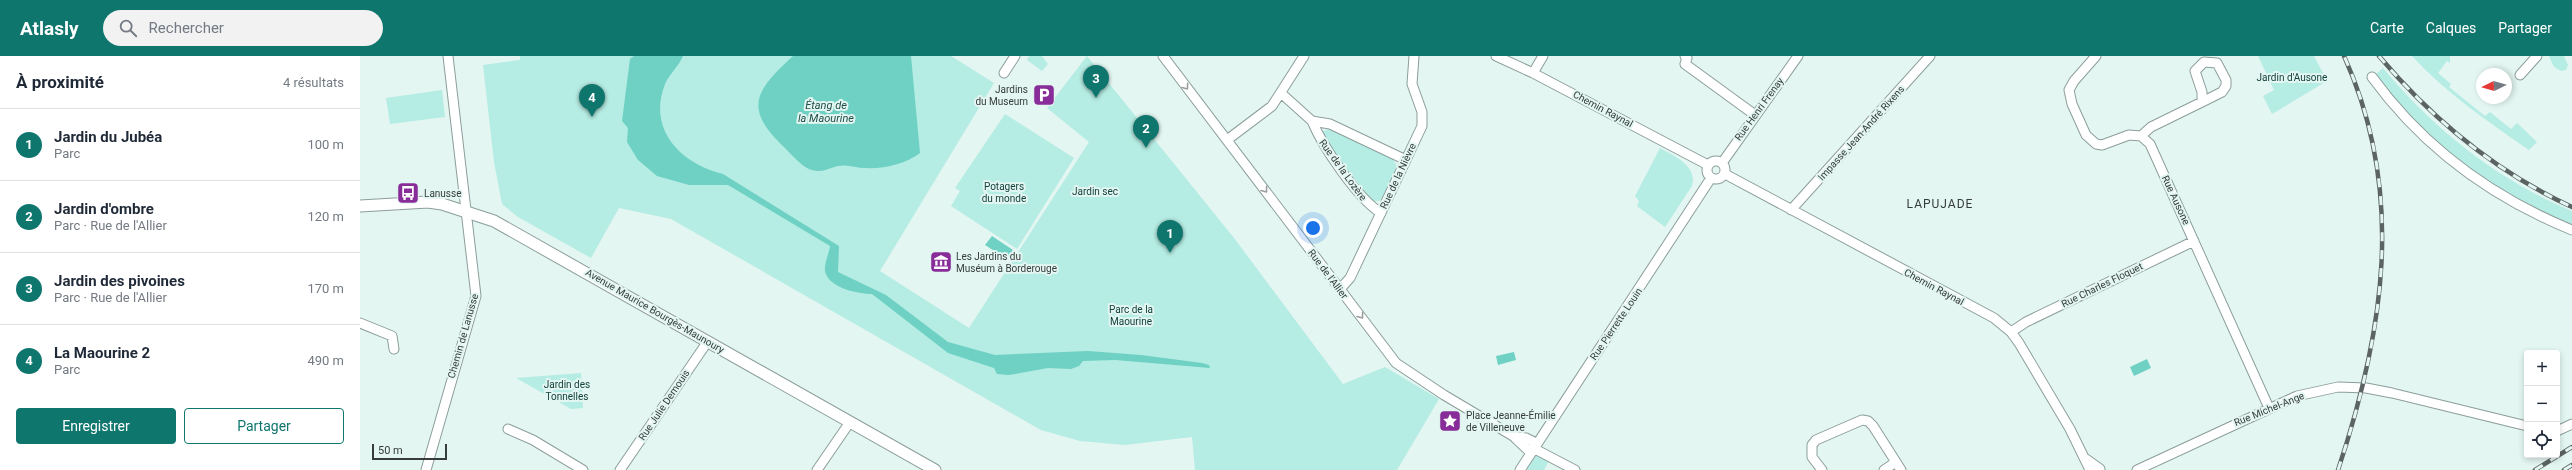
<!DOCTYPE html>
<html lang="fr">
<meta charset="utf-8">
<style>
body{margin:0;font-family:Roboto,sans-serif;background:#f2f2f3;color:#1f2937}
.controls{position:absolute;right:12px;bottom:12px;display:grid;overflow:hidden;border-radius:4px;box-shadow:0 2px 6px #0003}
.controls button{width:36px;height:36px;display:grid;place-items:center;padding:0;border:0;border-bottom:1px solid #e0e1e3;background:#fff;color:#1f2937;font:20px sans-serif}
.compass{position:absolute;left:2116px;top:12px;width:36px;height:36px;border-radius:50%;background:#fff;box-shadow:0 2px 6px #0003;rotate:265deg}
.scale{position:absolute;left:12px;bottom:10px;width:75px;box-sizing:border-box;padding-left:4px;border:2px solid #353c3b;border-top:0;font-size:11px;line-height:14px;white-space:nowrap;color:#353c3b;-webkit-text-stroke:3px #e3f6f2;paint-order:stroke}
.you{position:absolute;left:953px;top:172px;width:14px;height:14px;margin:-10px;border:3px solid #fff;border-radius:50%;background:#1a73e8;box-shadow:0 0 0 6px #1a73e833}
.badge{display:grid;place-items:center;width:26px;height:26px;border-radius:50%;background:#0f766e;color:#fff;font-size:13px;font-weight:700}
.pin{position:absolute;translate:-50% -33px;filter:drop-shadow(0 1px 2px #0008)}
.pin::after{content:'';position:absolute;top:21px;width:14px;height:12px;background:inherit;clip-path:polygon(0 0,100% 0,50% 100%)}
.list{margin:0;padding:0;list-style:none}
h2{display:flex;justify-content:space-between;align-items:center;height:52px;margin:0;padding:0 16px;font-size:17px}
h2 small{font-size:13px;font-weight:400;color:#747a83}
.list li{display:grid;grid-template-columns:26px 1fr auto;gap:12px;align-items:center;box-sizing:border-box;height:72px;padding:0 16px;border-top:1px solid #e0e1e3}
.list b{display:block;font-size:15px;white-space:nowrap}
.list p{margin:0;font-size:13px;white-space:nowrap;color:#747a83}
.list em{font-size:13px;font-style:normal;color:#747a83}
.actions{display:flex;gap:8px;padding:12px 16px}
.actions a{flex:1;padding:9px 0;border:1px solid #0f766e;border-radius:4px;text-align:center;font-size:14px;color:#0f766e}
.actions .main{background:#0f766e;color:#fff}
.icon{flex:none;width:22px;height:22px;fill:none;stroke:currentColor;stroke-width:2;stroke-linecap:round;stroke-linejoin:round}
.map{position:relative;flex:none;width:2212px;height:414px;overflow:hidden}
header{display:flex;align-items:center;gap:24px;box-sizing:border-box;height:56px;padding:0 20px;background:#0f766e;color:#fff}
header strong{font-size:19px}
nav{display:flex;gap:22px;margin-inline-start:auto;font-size:14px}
.search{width:280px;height:36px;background:#f2f2f3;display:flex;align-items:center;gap:10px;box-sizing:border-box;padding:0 14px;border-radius:22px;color:#747a83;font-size:15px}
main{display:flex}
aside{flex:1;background:#fff}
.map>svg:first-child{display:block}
.green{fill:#b5ece3}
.water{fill:#6ed1c3}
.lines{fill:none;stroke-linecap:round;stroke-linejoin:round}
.minor-casing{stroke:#8c9e9b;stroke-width:11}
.tertiary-casing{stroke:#8c9e9b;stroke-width:13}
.minor{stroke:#fff;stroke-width:9}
.tertiary{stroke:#fff;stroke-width:11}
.rail-casing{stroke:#5b6463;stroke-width:4.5}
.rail{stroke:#e3f6f2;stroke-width:3;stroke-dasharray:9;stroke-linecap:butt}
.oneway{stroke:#9a9e9d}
.labels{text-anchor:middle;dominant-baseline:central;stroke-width:4;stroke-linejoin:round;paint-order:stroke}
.park-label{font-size:10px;fill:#13413b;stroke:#e3f6f2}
.poi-label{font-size:10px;fill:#353c3b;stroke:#e3f6f2;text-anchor:start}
.street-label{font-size:10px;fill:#353c3b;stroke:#e3f6f2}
.water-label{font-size:11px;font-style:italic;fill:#1f4c46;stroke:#e3f6f2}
.quarter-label{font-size:12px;letter-spacing:1px;fill:#353c3b;stroke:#e3f6f2}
</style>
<header>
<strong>Atlasly</strong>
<div class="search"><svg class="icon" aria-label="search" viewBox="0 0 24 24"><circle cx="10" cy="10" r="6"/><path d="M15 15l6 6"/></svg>Rechercher</div>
<nav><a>Carte</a><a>Calques</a><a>Partager</a></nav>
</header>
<main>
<aside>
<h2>À proximité<small>4 résultats</small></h2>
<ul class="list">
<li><span class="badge">1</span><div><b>Jardin du Jubéa</b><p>Parc</p></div><em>100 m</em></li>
<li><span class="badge">2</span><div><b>Jardin d'ombre</b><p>Parc · Rue de l'Allier</p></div><em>120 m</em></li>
<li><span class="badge">3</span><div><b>Jardin des pivoines</b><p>Parc · Rue de l'Allier</p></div><em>170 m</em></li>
<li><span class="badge">4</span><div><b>La Maourine 2</b><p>Parc</p></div><em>490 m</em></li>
</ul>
<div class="actions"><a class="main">Enregistrer</a><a>Partager</a></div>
</aside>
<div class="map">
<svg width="2212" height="414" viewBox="0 0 2212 414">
<rect width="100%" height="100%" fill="#e3f6f2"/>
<!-- green -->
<path class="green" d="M160,0H591L634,27L520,215L609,272L729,86L687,52L727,0L874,182L983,328L1025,311L1079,343L1037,414H835L832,381L765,389L720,385L681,374L311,163L259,152L231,202L158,161L142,148L134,106L123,9L160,4Z
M669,0H682L688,8L682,15L667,4Z
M1898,0H1954L1967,25L1912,58L1903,40L1914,34Z
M2052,0H2090V7L2087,5L2078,17L2091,28L2089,31L2125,60L2130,56L2151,73L2157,67L2177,86L2169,94C2127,65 2086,37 2052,0Z
M2189,0H2204L2208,9L2206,14L2201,15L2194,11Z
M2023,12C2073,73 2139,125 2212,155V168C2136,138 2062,86 2016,18Z
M82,34L85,61L30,68L26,42Z
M645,58L714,102L657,193L591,150L600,135L595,132Z
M969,73L1032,102L1037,110L1023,142L1019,145H1012L963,82V75Z
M1300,92C1314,100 1338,110 1332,130L1305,171L1277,150L1279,145L1275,140Z
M221,317L223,352L211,353L156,322Z
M1177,397L1189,405L1184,414H1167Z"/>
<!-- water -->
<path class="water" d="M274,0H323C319,10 310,17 305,28C287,74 321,108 363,118L479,190L478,216L526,239L588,286L635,299L728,295L781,299L842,307L849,309L850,312L755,304L723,305L719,310L711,313L688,312L649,319L637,318L634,312L588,297L512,238C499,238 468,232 465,215C464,207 469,198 470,190L368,129H329L297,120L278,104L267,86L268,72L262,65L270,3Z
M433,0H551L560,97C546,108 524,113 505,112C497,112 487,108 478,110C468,112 464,117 452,114C443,112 431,98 424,91C383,52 395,35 433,0Z
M632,180L653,194L647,203L625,189Z
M1154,296L1156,304L1138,309L1136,300Z
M1787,303L1791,312L1774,320L1770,311Z"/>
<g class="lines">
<!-- minor casing -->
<g class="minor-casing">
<path id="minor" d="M803,0L1036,307L1084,339L1153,380L1170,396
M1136,0L1173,17L1348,109
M1325,0L1327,2L1325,8L1395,59
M1736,0L1714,25L1709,34L1712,48L1726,79L1736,88L1742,89L1769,79L1781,80L1790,88L1909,352
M644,17L655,0
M1173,17L1183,0
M2160,19L2177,0
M2012,21C2063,91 2131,141 2212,174
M922,38L952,65L970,68L1046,104
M952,65C963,91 997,142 1021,157
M1781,80L1791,71L1842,46V36L1835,15L1844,6L1857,7L1866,24V30L1862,36L1842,46
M867,84L912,50L944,0
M1347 114a9 9 0 1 1 18 0a9 9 0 1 1-18 0Z
M1362,107L1438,0
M1365,118L1634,262L1651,276L1659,287L1710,373L1730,414
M1431,154L1570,0
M980,233L990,222L1062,70V56L1052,28L1054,0
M0,267L32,280L34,293
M1651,276L1666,266L1834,185
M148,373L173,384L223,414
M2197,375L2212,368
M1153,380L1166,382L1176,387
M1173,392L1215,414
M1726,403L1740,413
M66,414L116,240L88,0
M260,414L348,285
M457,414L490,366
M1160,414L1351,122
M1462,414L1452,401V389L1456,384L1502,364L1508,365L1513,370L1541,414
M1524,414L1536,406
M1777,414L1937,340L1978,331L2006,332L2032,337L2167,370"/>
</g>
<!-- tertiary casing -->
<g class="tertiary-casing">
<path id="tertiary" d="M0,150L68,146L82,148L134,165L575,414"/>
</g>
<!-- minor -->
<use href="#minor" class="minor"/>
<!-- tertiary -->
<use href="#tertiary" class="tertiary"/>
<!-- rail casing -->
<g class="rail-casing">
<path id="rail" d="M2019,0C2073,64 2136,116 2212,151
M1978,414C2024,276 2046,137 1984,0
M2175,414L2212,391
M2204,414L2212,409"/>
</g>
<!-- rail -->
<use href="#rail" class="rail"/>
</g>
<!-- one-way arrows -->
<defs><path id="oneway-chevron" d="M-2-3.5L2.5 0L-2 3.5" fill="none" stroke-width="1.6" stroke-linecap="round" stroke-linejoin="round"/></defs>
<g class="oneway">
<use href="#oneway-chevron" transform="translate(826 31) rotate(53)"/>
<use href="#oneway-chevron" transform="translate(905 134) rotate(53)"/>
<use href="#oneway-chevron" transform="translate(1001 260) rotate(53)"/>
</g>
<!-- icons -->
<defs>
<g id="parking-square" transform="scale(1.15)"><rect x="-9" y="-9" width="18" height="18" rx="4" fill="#872c98" stroke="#e3f6f2"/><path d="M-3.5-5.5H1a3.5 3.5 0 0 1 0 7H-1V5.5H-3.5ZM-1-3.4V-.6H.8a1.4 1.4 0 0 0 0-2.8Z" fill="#fff"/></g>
<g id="bus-square" transform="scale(1.15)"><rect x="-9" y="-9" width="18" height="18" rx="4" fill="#872c98" stroke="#e3f6f2"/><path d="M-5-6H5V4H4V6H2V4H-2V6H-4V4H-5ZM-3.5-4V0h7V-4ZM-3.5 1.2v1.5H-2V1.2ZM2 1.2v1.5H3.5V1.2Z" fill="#fff"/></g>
<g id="museum-square" transform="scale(1.15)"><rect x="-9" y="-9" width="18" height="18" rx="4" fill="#872c98" stroke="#e3f6f2"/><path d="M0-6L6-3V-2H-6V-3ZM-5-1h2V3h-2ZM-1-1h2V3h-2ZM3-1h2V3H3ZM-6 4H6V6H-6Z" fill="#fff"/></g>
<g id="sight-square" transform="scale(1.15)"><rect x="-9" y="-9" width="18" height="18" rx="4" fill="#872c98" stroke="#e3f6f2"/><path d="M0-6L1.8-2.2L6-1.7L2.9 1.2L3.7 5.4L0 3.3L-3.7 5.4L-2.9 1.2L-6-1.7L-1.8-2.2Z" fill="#fff"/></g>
</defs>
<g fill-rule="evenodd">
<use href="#parking-square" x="684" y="39"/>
<use href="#bus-square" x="48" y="137"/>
<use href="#museum-square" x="581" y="206"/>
<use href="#sight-square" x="1090" y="365"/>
</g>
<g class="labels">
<!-- park labels -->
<g class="park-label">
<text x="1932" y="21">Jardin d'Ausone</text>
<text x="644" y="130">Potagers<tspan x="644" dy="12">du monde</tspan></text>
<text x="735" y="135">Jardin sec</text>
<text x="771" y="253">Parc de la<tspan x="771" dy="12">Maourine</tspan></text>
<text x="207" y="328">Jardin des<tspan x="207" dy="12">Tonnelles</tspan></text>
</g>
<!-- poi labels -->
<g class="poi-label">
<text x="668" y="33" text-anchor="end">Jardins<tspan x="668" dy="12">du Museum</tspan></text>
<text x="64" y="137">Lanusse</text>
<text x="596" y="200">Les Jardins du<tspan x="596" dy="12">Muséum à Borderouge</tspan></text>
<text x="1106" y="359">Place Jeanne-Émilie<tspan x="1106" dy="12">de Villeneuve</tspan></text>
</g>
<!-- street labels -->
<g class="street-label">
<text transform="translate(1243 53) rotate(28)">Chemin Raynal</text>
<text transform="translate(1399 53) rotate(-54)">Rue Henri Frenay</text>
<text transform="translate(1501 77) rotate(-48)">Impasse Jean-André Rixens</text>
<text transform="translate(983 114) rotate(54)">Rue de la Lozère</text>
<text transform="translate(1038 120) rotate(-65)">Rue de la Nièvre</text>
<text transform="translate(1816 144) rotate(65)">Rue Ausone</text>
<text transform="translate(968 218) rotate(53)">Rue de l'Allier</text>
<text transform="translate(1742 229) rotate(-26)">Rue Charles Floquet</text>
<text transform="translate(1574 231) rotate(28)">Chemin Raynal</text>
<text transform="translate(295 255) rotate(30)">Avenue Maurice Bourgès-Maunoury</text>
<text transform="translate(1256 268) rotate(-56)">Rue Pierrette Louin</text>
<text transform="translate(103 280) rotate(-74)">Chemin de Lanusse</text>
<text transform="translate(304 349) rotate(-56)">Rue Julie Demouis</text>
<text transform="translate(1909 353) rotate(-22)">Rue Michel-Ange</text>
</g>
<!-- water labels -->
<g class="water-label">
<text x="466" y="49">Étang de<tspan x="466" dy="13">la Maourine</tspan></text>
</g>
<!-- quarter labels -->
<g class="quarter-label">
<text x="1580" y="148">LAPUJADE</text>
</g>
</g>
</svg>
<div class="controls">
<button>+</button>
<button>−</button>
<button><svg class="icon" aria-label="locate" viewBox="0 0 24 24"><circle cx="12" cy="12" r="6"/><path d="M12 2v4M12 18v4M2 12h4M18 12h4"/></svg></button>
</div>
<svg class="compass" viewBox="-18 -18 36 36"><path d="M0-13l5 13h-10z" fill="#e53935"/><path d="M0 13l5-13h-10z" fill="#747a83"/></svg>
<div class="scale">50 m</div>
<div class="you"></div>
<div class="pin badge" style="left:810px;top:197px">1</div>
<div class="pin badge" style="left:786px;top:92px">2</div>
<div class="pin badge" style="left:736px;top:42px">3</div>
<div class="pin badge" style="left:232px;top:61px">4</div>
</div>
</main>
